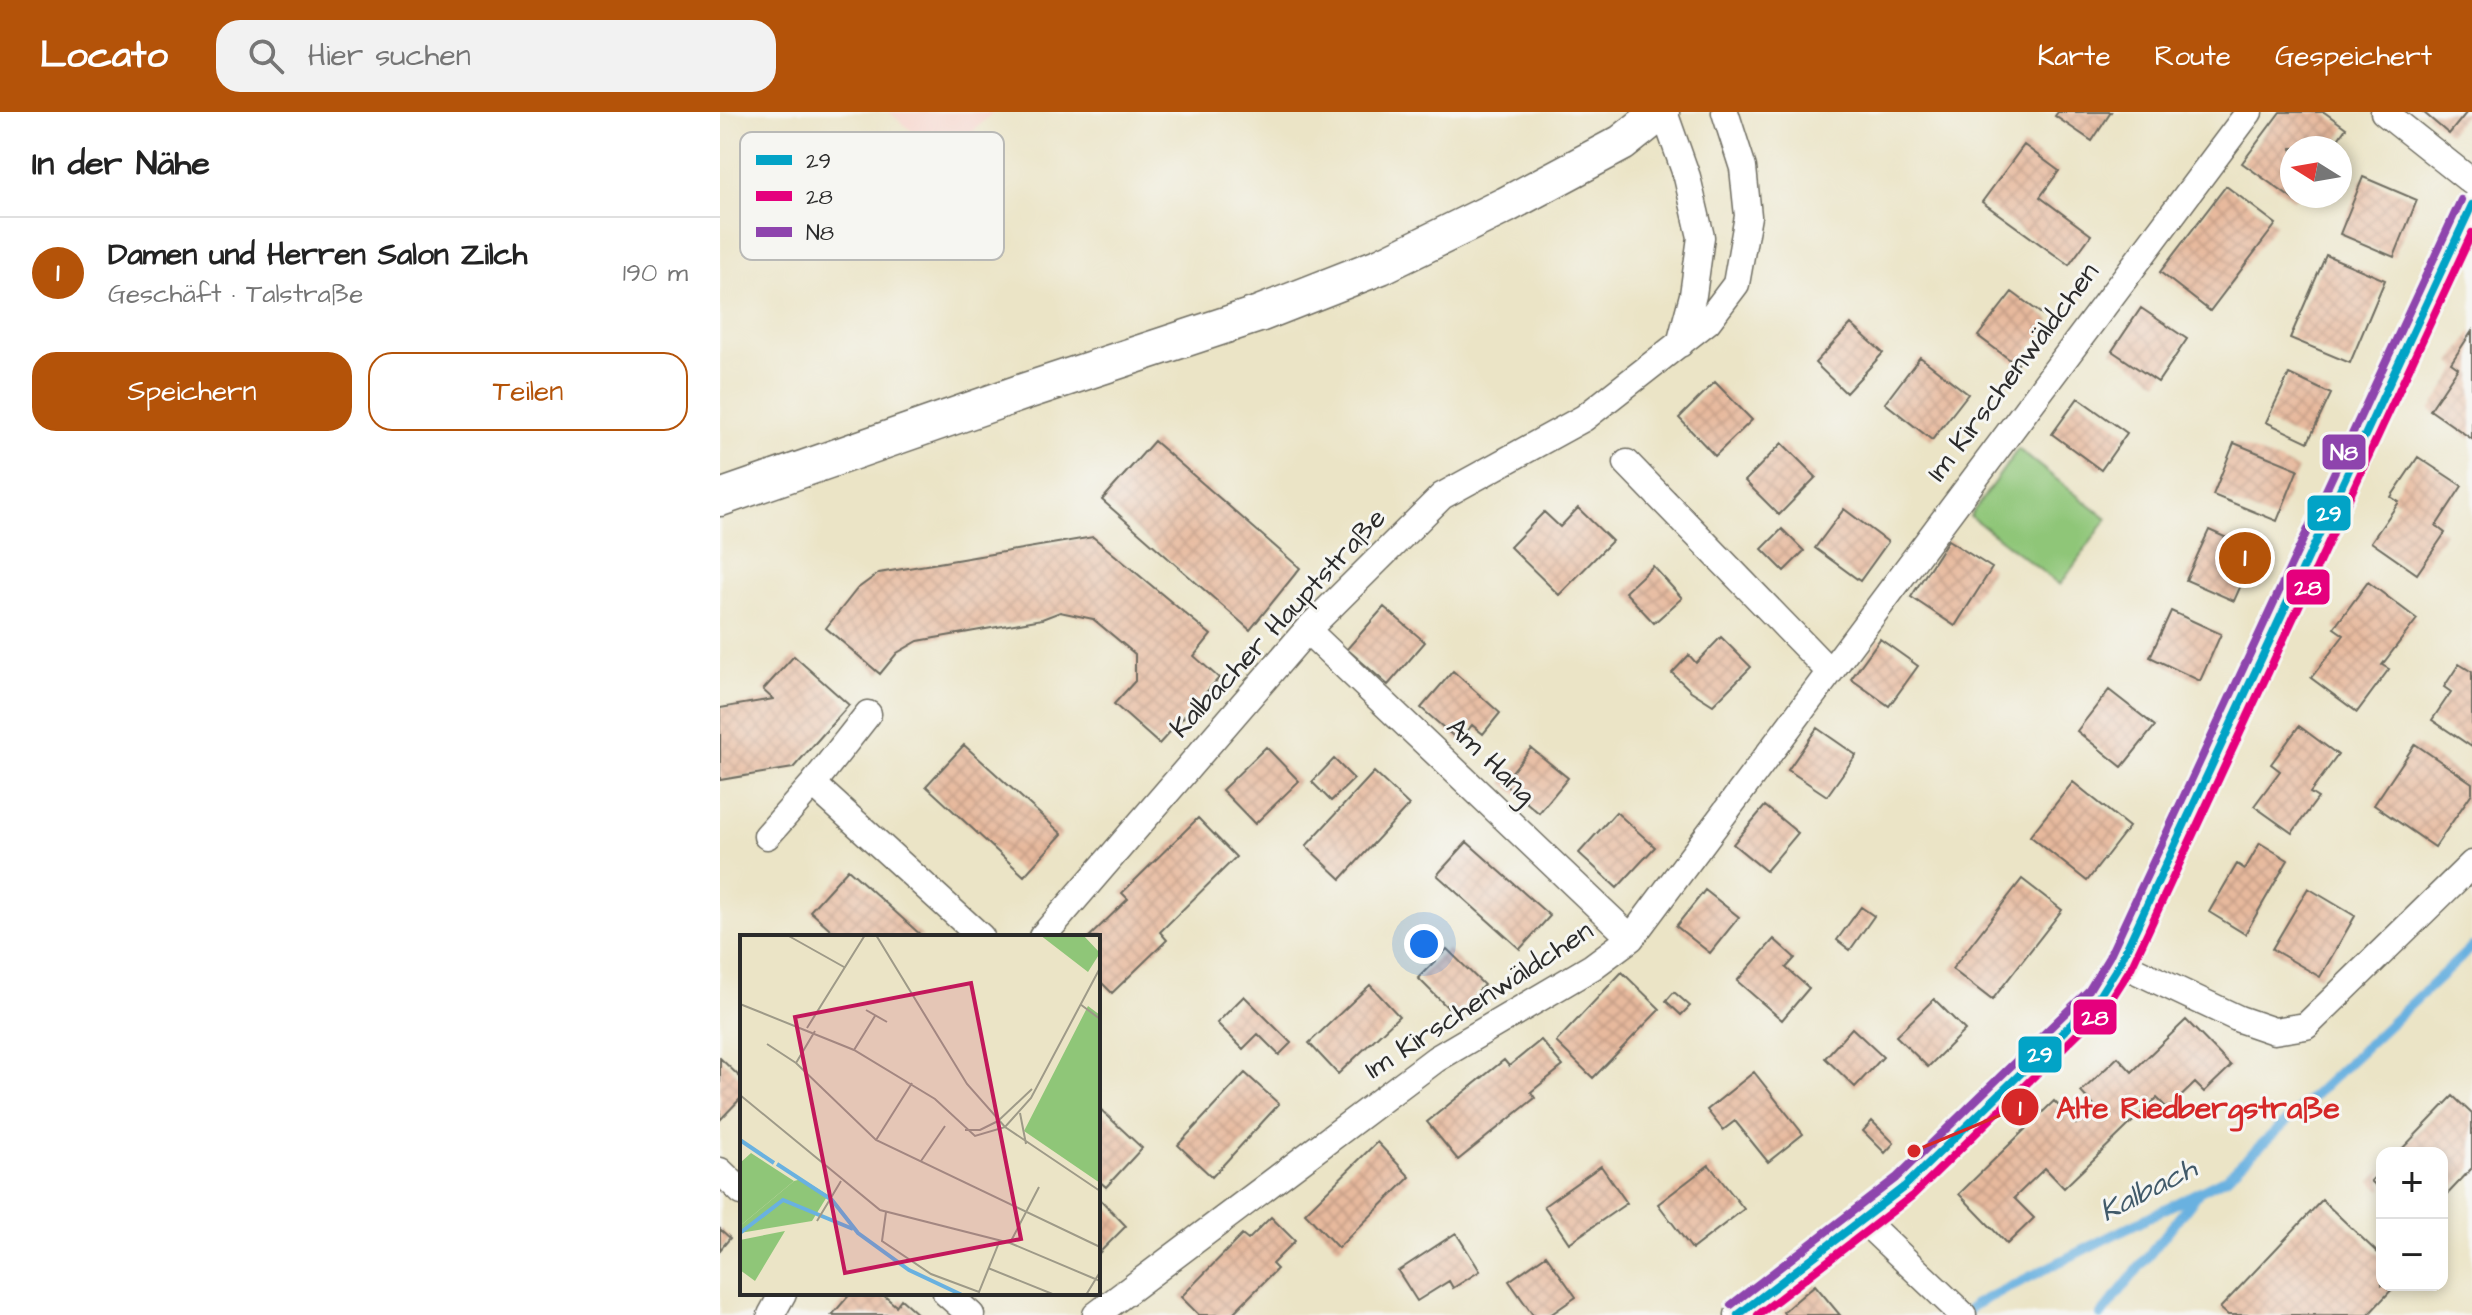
<!DOCTYPE html>
<html lang="de">
<meta charset="utf-8">
<style>
body{margin:0;font-family:"Architects Daughter",sans-serif;background:#f2f2f2;color:#222}
.controls{position:absolute;right:24px;bottom:24px;display:grid;overflow:hidden;border-radius:16px;box-shadow:0 4px 12px #0003}
.controls button{width:72px;height:72px;display:grid;place-items:center;padding:0;border:0;border-bottom:2px solid #e0e0e0;background:#fff;color:#222;font:40px sans-serif}
.compass{position:absolute;left:1560px;top:24px;width:72px;height:72px;border-radius:50%;background:#fff;box-shadow:0 4px 12px #0003;rotate:281deg}
.you{position:absolute;left:704px;top:832px;width:28px;height:28px;margin:-20px;border:6px solid #fff;border-radius:50%;background:#1a73e8;box-shadow:0 0 0 12px #1a73e833}
.badge{display:grid;place-items:center;width:52px;height:52px;border-radius:50%;background:#b45309;color:#fff;font-size:26px;font-weight:700}
.pin{position:absolute;translate:-50% -50%;border:4px solid #fff;box-shadow:0 2px 8px #0006}
.list{margin:0;padding:0;list-style:none}
h2{display:flex;justify-content:space-between;align-items:center;height:104px;margin:0;padding:0 32px;font-size:34px}
h2 small{font-size:26px;font-weight:400;color:#767676}
.list li{display:grid;grid-template-columns:52px 1fr auto;gap:24px;align-items:center;box-sizing:border-box;height:112px;padding:0 32px;border-top:2px solid #e0e0e0}
.list b{display:block;font-size:30px;white-space:nowrap}
.list p{margin:0;font-size:26px;white-space:nowrap;color:#767676}
.list em{font-size:26px;font-style:normal;color:#767676}
.actions{display:flex;gap:16px;padding:24px 32px}
.actions a{flex:1;padding:18px 0;border:2px solid #b45309;border-radius:24px;text-align:center;font-size:28px;color:#b45309}
.actions .main{background:#b45309;color:#fff}
.icon{flex:none;width:44px;height:44px;fill:none;stroke:currentColor;stroke-width:2;stroke-linecap:round;stroke-linejoin:round}
.map{position:relative;flex:none;width:1752px;height:1203px;overflow:hidden}
header{display:flex;align-items:center;gap:48px;box-sizing:border-box;height:112px;padding:0 40px;background:#b45309;color:#fff}
header strong{font-size:38px}
nav{display:flex;gap:44px;margin-inline-start:auto;font-size:28px}
.search{width:560px;height:72px;background:#f2f2f2;display:flex;align-items:center;gap:20px;box-sizing:border-box;padding:0 28px;border-radius:24px;color:#767676;font-size:30px}
main{display:flex}
aside{flex:1;background:#fff}
.map>svg:first-child{display:block}
.built{fill:#f7d1c8}
.green{fill:#8fc678;stroke:#5d7852;stroke-width:2}
.lines{fill:none;stroke-linecap:round;stroke-linejoin:round}
.stream{stroke:#69b1e0;stroke-width:10}
.building{fill:url(#building-cross-hatch)}
.street-casing{stroke:#6e6c61;stroke-width:29}
.secondary-casing{stroke:#6e6c61;stroke-width:39}
.street{stroke:#fff;stroke-width:26}
.secondary{stroke:#fff;stroke-width:36}
.bus-1-casing{stroke:#f6f6f2;stroke-width:14}
.bus-2-casing{stroke:#f6f6f2;stroke-width:14}
.bus-3-casing{stroke:#f6f6f2;stroke-width:14}
.bus-1{stroke:#02a3c6;stroke-width:8}
.bus-2{stroke:#e5007d;stroke-width:8}
.bus-3{stroke:#8e44ad;stroke-width:8}
.labels{text-anchor:middle;dominant-baseline:central;stroke-width:6;stroke-linejoin:round;paint-order:stroke}
.street-label{font-size:28px;fill:#2b2b2b;stroke:#f6f6f2}
.water-label{font-size:30px;font-style:italic;fill:#415a6a;stroke:#f6f6f2}
.inset-river{fill:none;stroke:#69b1e0;stroke-width:4}
.inset-road{fill:none;stroke:#9e9a88;stroke-width:2}
.view{fill:#c2185b;fill-opacity:0.15;stroke:#c2185b;stroke-width:4}
.inset-edge{fill:none;stroke:#2b2b2b;stroke-width:4}
.key{fill:#f6f6f2;stroke:#b9b9b6;stroke-width:2}
.key-label{font-size:22px;fill:#2b2b2b}
.leader{fill:none;stroke:#d62828;stroke-width:3}
.callout-dot{fill:#d62828;stroke:#f6f6f2;stroke-width:3}
.mark-label{font-size:24px;text-anchor:middle;font-weight:bold;fill:#fff}
.callout-label{font-size:30px;text-anchor:middle;font-weight:bold;fill:#d62828;stroke:#f6f6f2;stroke-width:6;stroke-linejoin:round;paint-order:stroke}
.line-badge{stroke:#f6f6f2;stroke-width:3}
.badge-label{font-size:22px;text-anchor:middle;font-weight:bold;fill:#fff}
</style>
<header>
<strong>Locato</strong>
<div class="search"><svg class="icon" aria-label="search" viewBox="0 0 24 24"><circle cx="10" cy="10" r="6"/><path d="M15 15l6 6"/></svg>Hier suchen</div>
<nav><a>Karte</a><a>Route</a><a>Gespeichert</a></nav>
</header>
<main>
<aside>
<h2>In der Nähe<small></small></h2>
<ul class="list">
<li><span class="badge">1</span><div><b>Damen und Herren Salon Zilch</b><p>Geschäft · Talstraße</p></div><em>190 m</em></li>
</ul>
<div class="actions"><a class="main">Speichern</a><a>Teilen</a></div>
</aside>
<div class="map">
<svg width="1752" height="1203" viewBox="0 0 1752 1203">
<defs>
<pattern id="building-cross-hatch" width="8" height="8" patternUnits="userSpaceOnUse" patternTransform="scale(2)"><rect width="8" height="8" fill="#e7b99d"/><path d="M0 0l8 8M0 8l8-8" fill="none" stroke="#c69f87"/></pattern>
</defs>
<rect width="100%" height="100%" fill="#f6f6f2"/>
<filter id="ink" filterUnits="userSpaceOnUse"><feTurbulence type="fractalNoise" baseFrequency=".0125" numOctaves="2"/><feDisplacementMap in="SourceGraphic" scale="16" xChannelSelector="R" yChannelSelector="G"/><feConvolveMatrix kernelMatrix="1 2 1 2 8 2 1 2 1" color-interpolation-filters="sRGB"/></filter>
<filter id="wash" filterUnits="userSpaceOnUse"><feTurbulence type="fractalNoise" baseFrequency=".006" numOctaves="4" result="noise"/><feDisplacementMap in="SourceGraphic" scale="32" xChannelSelector="R" yChannelSelector="G"/><feGaussianBlur stdDeviation="1.8" result="paint"/><feColorMatrix in="noise" values="0 0 0 0 0 0 0 0 0 0 0 0 0 0 0 0 0 1.4 0 .05"/><feComposite in="paint" operator="in"/></filter>
<g filter="url(#wash)">
<rect width="100%" height="100%" fill="#ebe4c6"/>
<!-- built -->
<path class="built" d="M169,0H273L225,47Z"/>
<!-- green -->
<path class="green" d="M1298,337L1387,407L1340,473L1250,404Z"/>
<g class="lines">
<!-- stream -->
<path class="stream" d="M1245,1203L1254,1193L1506,1066L1752,835
M1381,1203L1477,1083"/>
</g>
<g id="blocks">
<!-- building -->
<path class="building" d="M1338,0H1391L1372,29L1335,4Z
M1560,0H1604L1626,16L1612,36H1572V84H1577L1574,88L1522,51Z
M1703,0H1747L1729,22Z
M1304,33L1339,59L1320,85L1371,123L1349,153L1262,90Z
M1643,65L1697,88L1674,145L1620,122Z
M1506,74L1556,112L1490,199L1440,160Z
M1606,143L1665,168L1630,251L1570,226Z
M1292,180L1331,209L1297,253L1258,224Z
M1421,196L1467,227L1438,270L1392,239Z
M1131,212L1163,241L1126,281L1095,251Z
M1752,219V327L1710,298L1738,256L1731,251Z
M1200,245L1248,282L1212,328L1165,291Z
M1569,262L1611,282L1588,330L1546,310Z
M995,270L1032,308L995,344L959,306Z
M1358,286L1407,321L1381,358L1332,322Z
M434,329L580,456L530,518L382,388Z
M1062,331L1096,365L1059,403L1025,369Z
M1514,331L1578,357L1557,409L1493,383Z
M1698,345L1742,374L1716,414L1725,421L1697,462L1651,430L1679,390L1671,385Z
M858,396L892,429L839,483L790,435L824,400L840,415Z
M1124,397L1168,430L1140,469L1095,436Z
M1062,417L1084,439L1064,459L1042,437Z
M1489,418L1536,439L1514,489L1466,468Z
M373,425L491,523L474,544L499,566L439,632L394,592L415,569V542L373,507L340,500L322,507L198,529L177,541L160,562L106,516L137,477L159,461Z
M1228,428L1272,456L1235,514L1191,485Z
M933,454L962,486L934,511L905,480Z
M1648,470L1697,507L1662,553L1669,557L1637,600L1591,566L1624,523L1614,516Z
M664,495L705,530L668,573L627,537Z
M1451,499L1501,522L1480,569L1430,545Z
M1001,525L1031,555L993,593L971,579L952,561L969,543L976,551Z
M1160,527L1198,554L1169,594L1131,567Z
M74,544L129,593L73,656L0,668V596L53,587L43,578Z
M1739,552L1752,560V635L1712,608L1731,580L1724,575Z
M733,559L780,601L763,622L752,613L739,629L701,596Z
M1389,578L1435,614L1402,655L1357,619Z
M1579,614L1618,643L1590,681L1598,686L1572,721L1534,694L1560,659L1551,652Z
M1097,616L1136,643L1107,684L1068,658Z
M1695,632L1752,671V681L1715,735L1654,693Z
M244,633L342,722L304,764L206,674Z
M546,635L579,669L535,712L502,678Z
M811,636L848,666L819,701L783,671Z
M614,647L634,667L611,689L592,670Z
M654,660L689,693L621,767L586,734Z
M1353,670L1409,715L1367,769L1310,724Z
M1045,694L1078,721L1046,759L1013,732Z
M896,700L935,735L897,776L859,741Z
M478,706L516,745L440,820L447,828L392,881L378,867V825H369L408,787L402,781Z
M747,730L830,804L800,837L717,763Z
M1540,731L1568,748L1525,822L1489,800L1517,752L1525,757Z
M128,757L203,825H119L90,799Z
M1302,767L1342,798L1272,888L1232,857Z
M1588,776L1635,804L1600,865L1552,837Z
M985,778L1019,805L990,841L956,814Z
M1141,795L1154,804L1130,838L1117,828Z
M1054,827L1075,846L1066,856L1089,876L1062,908L1017,869Z
M727,837L764,873L735,903L698,866Z
M902,860L940,897L873,966L836,930Z
M650,873L679,904L618,962L589,931Z
M954,880L970,894L961,903L946,889Z
M524,884L571,931L559,943L538,922L523,937L497,911Z
M1214,887L1245,918L1208,955L1176,924Z
M1466,908L1511,954L1484,980L1475,971L1448,997L1437,986L1344,1076L1325,1056L1294,1086L1314,1106L1287,1132L1239,1082L1334,989L1356,1012L1374,994L1361,980L1398,945L1412,960Z
M1132,916L1163,945L1135,975L1105,946Z
M821,928L843,954L811,980L815,986L738,1048L707,1010L784,948L789,954Z
M0,946L22,967V985L0,1008Z
M1034,960L1083,1022L1048,1050L1015,1009L1003,1018L987,998Z
M525,961L559,992L492,1065L458,1033Z
M1733,984L1752,1002V1056L1722,1088V1041H1678Z
M378,995L422,1036L386,1075L378,1068Z
M1152,1009L1174,1031L1165,1041L1143,1019Z
M657,1030L690,1065L618,1136L585,1101Z
M989,1053L1024,1097L972,1137L938,1092Z
M881,1054L907,1091L849,1131L824,1094Z
M1662,1058V1079L1651,1069Z
M378,1085L406,1114L378,1142Z
M1602,1088L1662,1145V1173H1676L1648,1203H1508L1500,1196Z
M551,1105L575,1129L552,1152L557,1157L511,1203H479L461,1185L522,1123L528,1128Z
M0,1117L10,1126L0,1138Z
M736,1121L760,1159L733,1176L729,1169L697,1189L678,1159Z
M826,1143L856,1185L830,1203H813L789,1169Z
M1095,1173L1120,1203H1065L1063,1200Z
M131,1181H161L176,1194L181,1187L199,1203H112Z"/>
</g>
</g>
<g filter="url(#ink)">
<use href="#blocks" fill-opacity="0" stroke="#6e6c61" stroke-width="2"/>
<g class="lines">
<!-- street casing -->
<g class="street-casing">
<path id="street" d="M944,0L967,65L981,125L973,183L960,232
M1664,0L1752,70
M907,351L1109,559
M587,518L911,826
M93,672L261,825
M47,724L93,672L148,602
M322,825L587,518L722,384L864,306L988,209L1016,172L1028,104L1023,56L1005,0
M1400,851L1519,907L1554,919L1586,914L1752,752
M0,1059L22,1080
M1141,1106L1243,1203
M226,1181L251,1203
M51,1203L63,1181
M376,1203L716,947L872,855L911,826L1529,0
M1018,1203L1184,1075L1378,886L1400,851L1752,93"/>
</g>
<!-- secondary casing -->
<g class="secondary-casing">
<path id="secondary" d="M0,386L303,280L539,202L661,154L786,93L902,31L941,0"/>
</g>
<!-- street -->
<use href="#street" class="street"/>
<!-- secondary -->
<use href="#secondary" class="secondary"/>
<!-- bus-1 casing -->
<g class="bus-1-casing">
<path id="bus-1" d="M1018,1203L1184,1075L1378,886L1400,851L1752,93"/>
</g>
<!-- bus-2 casing -->
<g class="bus-2-casing">
<path id="bus-2" d="M1038,1203L1192,1084L1388,892L1411,856L1752,121"/>
</g>
<!-- bus-3 casing -->
<g class="bus-3-casing">
<path id="bus-3" d="M1011,1193L1176,1066L1369,878L1389,845L1741,88"/>
</g>
<!-- bus-1 -->
<use href="#bus-1" class="bus-1"/>
<!-- bus-2 -->
<use href="#bus-2" class="bus-2"/>
<!-- bus-3 -->
<use href="#bus-3" class="bus-3"/>
</g>
</g>
<g class="labels">
<!-- street labels -->
<g class="street-label">
<text transform="translate(1293 260) rotate(-53)">Im Kirschenwäldchen</text>
<text transform="translate(558 511) rotate(-47)">Kalbacher Hauptstraße</text>
<text transform="translate(771 649) rotate(44)">Am Hang</text>
<text transform="translate(759 888) rotate(-33)">Im Kirschenwäldchen</text>
</g>
<!-- water labels -->
<g class="water-label">
<text transform="translate(1428 1078) rotate(-27)">Kalbach</text>
</g>
</g>
<!-- overview -->
<g transform="translate(20 823)">
<rect width="360" height="360" fill="#ebe4c6"/>
<path d="M62,244L88,260L72,286L0,298V291L54,246Z" fill="#8fc678"/>
<path d="M300,0H343L360,18L348,37ZM348,71L360,80V248L284,196ZM11,218L54,246L0,291V228ZM45,296L15,346L0,335V305Z" fill="#8fc678"/>
<path class="inset-river" d="M0,205L34,228M37,229L92,265L118,298L169,335L222,360M0,298L43,265L113,294"/>
<path class="inset-road" d="M47,0L104,32M136,0L227,149L265,192L291,163L360,33M0,69L114,115L195,164L235,201L265,192L360,256M340,69L360,84M126,75L147,87M67,93L125,0M27,109L56,128L136,205L360,312M114,115L135,81M56,128L75,96M0,160L140,275L270,308L360,346M280,178L286,209M258,186L292,154M225,195H240L258,186M136,205L172,148M181,226L205,191M146,277L142,306L191,339L239,357L260,305M77,286L101,246M270,308L299,252M248,333L315,360M346,360L360,337"/>
<path class="view" d="M231,48L281,304L105,338L55,82Z"/>
<rect width="360" height="360" class="inset-edge"/>
</g>
<!-- legend -->
<rect x="20" y="20" width="264" height="128" rx="12" class="key"/>
<rect x="36" y="43" width="36" height="10" fill="#02a3c6"/>
<rect x="36" y="79" width="36" height="10" fill="#e5007d"/>
<rect x="36" y="115" width="36" height="10" fill="#8e44ad"/>
<g class="key-label">
<text x="86" y="56">29</text>
<text x="86" y="92">28</text>
<text x="86" y="128">N8</text>
</g>
<!-- callouts -->
<path class="leader" d="M1194 1039L1300 995"/>
<g class="callout-dot">
<circle cx="1194" cy="1039" r="8"/>
<circle cx="1300" cy="995" r="20"/>
</g>
<g class="mark-label">
<text x="1300" y="1004">1</text>
</g>
<g class="callout-label">
<text x="1478" y="1006">Alte Riedbergstraße</text>
</g>
<g class="line-badge">
<rect x="1601" y="321" width="46" height="38" rx="8" fill="#8e44ad"/>
<rect x="1586" y="382" width="46" height="38" rx="8" fill="#02a3c6"/>
<rect x="1565" y="456" width="46" height="38" rx="8" fill="#e5007d"/>
<rect x="1352" y="886" width="46" height="38" rx="8" fill="#e5007d"/>
<rect x="1297" y="923" width="46" height="39" rx="8" fill="#02a3c6"/>
</g>
<g class="badge-label">
<text x="1624" y="348">N8</text>
<text x="1609" y="409">29</text>
<text x="1588" y="483">28</text>
<text x="1375" y="913">28</text>
<text x="1320" y="950">29</text>
</g>
</svg>
<div class="controls">
<button>+</button>
<button>−</button>
</div>
<svg class="compass" viewBox="-18 -18 36 36"><path d="M0-13l5 13h-10z" fill="#e53935"/><path d="M0 13l5-13h-10z" fill="#767676"/></svg>
<div class="you"></div>
<div class="pin badge" style="left:1525px;top:446px">1</div>
</div>
</main>
